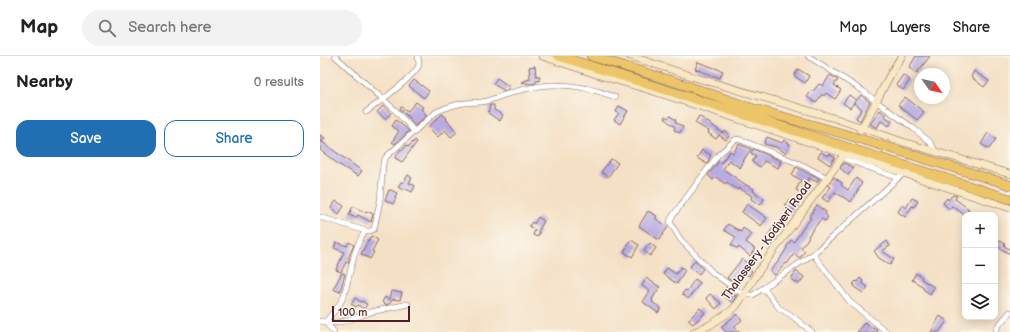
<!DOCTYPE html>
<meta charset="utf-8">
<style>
body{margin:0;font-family:"Balsamiq Sans",sans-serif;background:#f2f2f2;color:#222}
.controls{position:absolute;right:12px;bottom:12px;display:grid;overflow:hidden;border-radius:8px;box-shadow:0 2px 10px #0003}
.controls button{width:36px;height:36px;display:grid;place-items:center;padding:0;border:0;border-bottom:1px solid #e0e0e0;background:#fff;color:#222;font:20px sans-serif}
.compass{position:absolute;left:594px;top:12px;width:36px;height:36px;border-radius:50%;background:#fff;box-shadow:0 2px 10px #0003;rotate:124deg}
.scale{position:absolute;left:12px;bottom:10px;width:78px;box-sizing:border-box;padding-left:4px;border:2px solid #4a1f2b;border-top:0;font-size:11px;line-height:14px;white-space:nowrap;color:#4a1f2b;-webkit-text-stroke:3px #fbf7ec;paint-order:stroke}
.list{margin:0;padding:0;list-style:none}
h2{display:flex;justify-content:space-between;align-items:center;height:52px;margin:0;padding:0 16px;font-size:17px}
h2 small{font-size:13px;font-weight:400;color:#767676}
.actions{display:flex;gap:8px;padding:12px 16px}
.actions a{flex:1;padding:9px 0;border:1px solid #1f6fb2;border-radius:12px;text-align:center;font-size:14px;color:#1f6fb2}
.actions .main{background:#1f6fb2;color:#fff}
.icon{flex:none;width:22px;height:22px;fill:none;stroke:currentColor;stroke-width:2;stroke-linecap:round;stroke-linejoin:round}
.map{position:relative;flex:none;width:690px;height:276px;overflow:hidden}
header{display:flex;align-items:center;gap:24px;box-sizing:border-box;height:56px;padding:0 20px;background:#fff;border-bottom:1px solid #e0e0e0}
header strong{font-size:19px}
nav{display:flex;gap:22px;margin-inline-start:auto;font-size:14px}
.search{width:280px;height:36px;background:#f2f2f2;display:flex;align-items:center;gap:10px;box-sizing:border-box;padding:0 14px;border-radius:22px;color:#767676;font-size:15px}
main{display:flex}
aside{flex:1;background:#fff}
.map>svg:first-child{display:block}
.building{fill:#b7abe2}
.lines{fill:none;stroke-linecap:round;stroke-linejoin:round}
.street-casing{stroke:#866361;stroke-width:6}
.secondary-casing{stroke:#866361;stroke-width:8}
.highway-casing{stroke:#866361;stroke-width:10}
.street{stroke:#fff;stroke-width:5}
.secondary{stroke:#f8e8c3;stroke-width:7}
.highway{stroke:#edc569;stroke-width:9}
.labels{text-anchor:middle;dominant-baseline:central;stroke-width:3;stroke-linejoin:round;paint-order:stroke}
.street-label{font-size:12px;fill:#4a1f2b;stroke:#fbf7ec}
</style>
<header>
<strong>Map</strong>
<div class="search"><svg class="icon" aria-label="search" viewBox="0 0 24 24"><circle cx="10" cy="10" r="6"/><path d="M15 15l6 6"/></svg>Search here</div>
<nav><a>Map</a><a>Layers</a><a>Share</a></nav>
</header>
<main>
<aside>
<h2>Nearby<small>0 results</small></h2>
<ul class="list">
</ul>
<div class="actions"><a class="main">Save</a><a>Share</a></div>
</aside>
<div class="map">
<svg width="690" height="276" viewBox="0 0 690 276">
<rect width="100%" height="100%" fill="#fbf7ec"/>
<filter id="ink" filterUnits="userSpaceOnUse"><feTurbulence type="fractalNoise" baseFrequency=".025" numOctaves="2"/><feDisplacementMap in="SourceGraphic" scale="8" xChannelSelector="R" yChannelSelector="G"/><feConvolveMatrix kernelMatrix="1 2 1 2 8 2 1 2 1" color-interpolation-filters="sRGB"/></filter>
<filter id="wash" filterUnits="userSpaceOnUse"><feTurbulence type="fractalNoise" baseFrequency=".012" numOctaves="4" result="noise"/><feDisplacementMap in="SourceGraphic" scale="16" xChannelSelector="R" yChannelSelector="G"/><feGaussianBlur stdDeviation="0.9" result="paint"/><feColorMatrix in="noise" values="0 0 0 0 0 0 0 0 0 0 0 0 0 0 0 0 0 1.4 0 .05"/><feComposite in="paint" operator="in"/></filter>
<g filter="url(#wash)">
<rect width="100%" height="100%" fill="#f4e0c4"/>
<g id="blocks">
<!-- building -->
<path class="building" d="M596,0H610L597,17L589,12Z
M378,6L403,15L400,22L375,13Z
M215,10L216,20H220L219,25L216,24V27L211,28L201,26L210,23L209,11Z
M478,13L489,20L485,27L474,20Z
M654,15L669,25L664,31L651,21Z
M510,19L518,24L514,29L521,34L515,43L506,37L504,40L502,38L496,47L487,41L492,34L493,35L499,28L503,30Z
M583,19L590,24L583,34L576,29Z
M177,22L190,31L187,34L185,35L173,28Z
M94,24L109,35L104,42L89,30Z
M529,39L536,44L530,52L523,47Z
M541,39L550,46L540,65L536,62L542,53L534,47Z
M585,41L604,56L597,64L578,49Z
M96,46L103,51L101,53L107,59L95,70L91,65V64L80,53L81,51L88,55Z
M170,49H174V54L183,59L180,65L168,57Z
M63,50L71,57L65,63L57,56Z
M299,50L308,55L300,68L294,64L299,57L296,56Z
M560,54L566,59L564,60L572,65L569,70L561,65L557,72L550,68Z
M122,58L127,62L126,63L137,76L131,81L125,74L118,81L108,71Z
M345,60L348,62L350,60L356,64L355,66L363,71L360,77L354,74L355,71L344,62Z
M379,60L403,77L405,75L410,79L406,84L399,79L396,83L388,77L389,75L375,67Z
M76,64L89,75L75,88L72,86L79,75L72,70Z
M668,77L676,83L669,93L661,88Z
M0,79L5,82L2,86L42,115L38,120L18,108L0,94Z
M447,81L462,87L464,84L470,88L466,97L456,91L444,88Z
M95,84L97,86L82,106L75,102L81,93L83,94L86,89L88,91Z
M419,88L431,93L423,105H424L420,112L409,104L403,113L426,129L434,133L433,135L444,143L440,149L431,143L432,140L419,132L418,134L406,126L405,128L396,121L393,124L388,119L399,105L401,107L410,95L413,97Z
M433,93L461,105L458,112L444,105L440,111L432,106L436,100L431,97Z
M382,94L391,99L387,108L377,102Z
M501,96L508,100L509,98L515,101L510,109L498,101Z
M291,103L298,107L288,121L281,116Z
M524,107L534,112L528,119L520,112Z
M476,111L499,123L497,126L489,122L482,137L476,134L481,124L472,119Z
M88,119L92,122L89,127L95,130L92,136L84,132L83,134L78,131L81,126L83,127Z
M514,121L522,127L521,129L528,134L536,122L542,127L531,146L515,136L508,146L502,142L511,131L508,129Z
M69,134H71L77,137L75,141L76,142L73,148L65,144Z
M633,139L637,140L635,143L649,153L645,159L632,150L629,153L623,147L627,142L628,144Z
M592,142L598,145L594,151L592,150L585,161L578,156L582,149L586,152Z
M469,143L472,146L474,144L478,146L470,158L466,155L468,152L465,150Z
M16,145L24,150L19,158L11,152Z
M427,148L447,162L441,170L422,156Z
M497,149L506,156L505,158L508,161L505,165L501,163L488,180L489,181L481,192L485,195L480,202L474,198L467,208L466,207L455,219L450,215L458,206L467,192H466L471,184L474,186L484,171L491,162L489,161Z
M33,150L46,157L47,155L53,158L51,166L38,159L36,162L29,159Z
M328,155L337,160L335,162L348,171L339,184L319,170Z
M218,161L224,165L218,176L220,177L217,181L213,179L215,174L209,170L212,166L214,168Z
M408,168L421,176L423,172L432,178L426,186L435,193L430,200L419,191L418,193L411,189L416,181L404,174Z
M456,168L460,171L451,187L445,183Z
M51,180L58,184L52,195L54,196L50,203L41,198Z
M677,183L685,188L684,190L690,193V198L675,189Z
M311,184L319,189L312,201L304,196Z
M567,185L570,190L562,195L574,203L570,209L559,202L554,195Z
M16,186L27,190L29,186L34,189L29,200V205L28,207L26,206L21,216L16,214L24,196L14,192Z
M330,187L336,192L330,200L324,195Z
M422,203L428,208L426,211L432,215L429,220L420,215L413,226L407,222Z
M375,204L383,213L379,218L370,211Z
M361,211L365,214L357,228L343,218L347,212L356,218Z
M476,215L484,221L479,228L471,223Z
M22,217L25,218L20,236L13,233Z
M596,217L602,221L601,223L614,231L610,238L603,233L604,231L592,224Z
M326,222L340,231L332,243L333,244L332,246L341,252L338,257L323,246L330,235L322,230Z
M540,222L543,225L542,227L548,231L543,237L534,231L535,229L533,228L536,225L537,226Z
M375,223L380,227L368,243L362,238L365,234L367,235Z
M406,231L410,234L409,235L415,240L417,239L412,247L408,243L401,238Z
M71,235L82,237L80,244L73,243L69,248L65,249L62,246L65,241L69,244Z
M390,238L401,247L396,253L386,242Z
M35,242L41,246L42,245L47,248L44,253L38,249L36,251L31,248Z
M380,252L385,257L373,268L368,264Z
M417,258L422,264L414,270L420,276H406L401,271Z
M620,260L627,265L619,276H611Z
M545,266L552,272L553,271L557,273L556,275L557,276H537Z"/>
</g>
</g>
<g filter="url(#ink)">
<use href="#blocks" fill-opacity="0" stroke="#866361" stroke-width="1"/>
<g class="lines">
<!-- street casing -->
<g class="street-casing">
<path id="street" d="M15,0L74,53L95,76
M488,0L543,35L557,46L593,72L610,86L616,96
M46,56C57,48 95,20 99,9C99,6 98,3 98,0
M522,102L578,122
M507,122L482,109L421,84L416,83L398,99L352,161L350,166L360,183L393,217L424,239H433L493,198L584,117
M0,161L46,175H50L54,173L60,145L63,108L66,101L116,56C125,52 135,48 145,47C152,46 159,47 167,45C179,41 192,36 205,33C235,25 267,30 295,41
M493,198L530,246L567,276
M444,232L459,252L471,259L492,276
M0,265C19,271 34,261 51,256C63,253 76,251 88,248
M5,266C12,258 21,249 24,239C30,221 34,187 46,175
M5,266L14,276
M676,276L678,270L690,256"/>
</g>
<!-- secondary casing -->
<g class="secondary-casing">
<path id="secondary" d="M222,0L279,19L330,34L690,152
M310,0L374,21L517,63L583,86L690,118
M540,74C556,51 565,23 582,0
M374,276L390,269L411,255L417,249L440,213L527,95"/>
</g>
<!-- highway casing -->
<g class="highway-casing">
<path id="highway" d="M239,0L690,143
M271,0L365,29L431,52L521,77L690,129"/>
</g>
<!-- street -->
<use href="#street" class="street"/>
<!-- secondary -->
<use href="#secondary" class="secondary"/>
<!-- highway -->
<use href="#highway" class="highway"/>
</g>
</g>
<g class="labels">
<!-- street labels -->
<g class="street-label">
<text transform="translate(447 185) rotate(-54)">Thalassery - Kodiyeri Road</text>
</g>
</g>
</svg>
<div class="controls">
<button>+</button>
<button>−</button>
<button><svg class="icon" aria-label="layers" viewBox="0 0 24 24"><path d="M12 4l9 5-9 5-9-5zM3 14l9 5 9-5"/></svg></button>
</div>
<svg class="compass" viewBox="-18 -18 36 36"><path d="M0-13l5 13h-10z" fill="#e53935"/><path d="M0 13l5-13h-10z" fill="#767676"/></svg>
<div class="scale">100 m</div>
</div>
</main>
